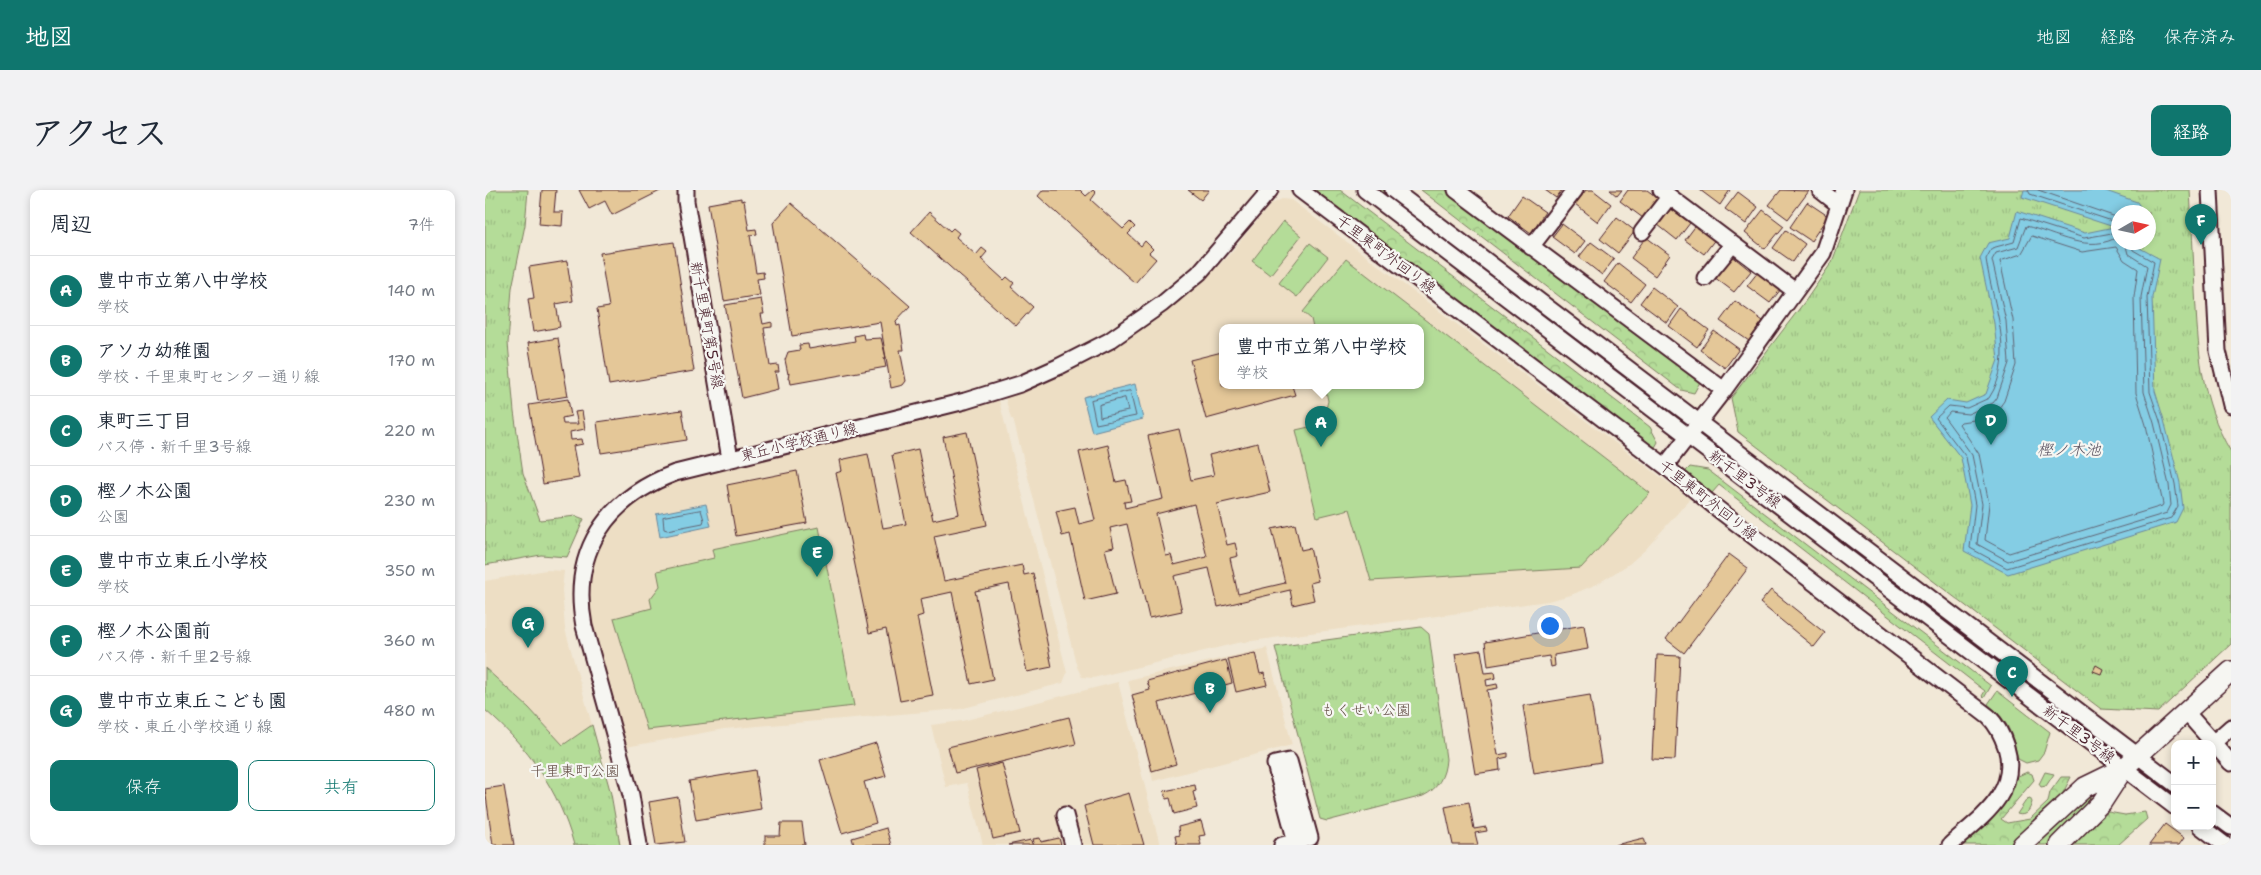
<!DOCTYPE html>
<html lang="ja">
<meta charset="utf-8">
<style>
body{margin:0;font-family:"Shantell Sans","Klee One",sans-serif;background:#f2f2f3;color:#1f2937}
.controls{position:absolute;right:15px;bottom:15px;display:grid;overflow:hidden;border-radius:10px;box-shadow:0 2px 8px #0003}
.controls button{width:45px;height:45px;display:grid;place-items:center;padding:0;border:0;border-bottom:1px solid #e0e1e3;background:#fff;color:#1f2937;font:25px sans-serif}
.compass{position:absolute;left:1626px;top:15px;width:45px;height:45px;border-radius:50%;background:#fff;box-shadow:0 2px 8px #0003;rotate:81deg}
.you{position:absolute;left:1064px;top:435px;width:18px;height:18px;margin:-12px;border:4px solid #fff;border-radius:50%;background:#1a73e8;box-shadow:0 0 0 8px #1a73e833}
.badge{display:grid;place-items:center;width:32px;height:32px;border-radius:50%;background:#0f766e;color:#fff;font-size:16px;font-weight:700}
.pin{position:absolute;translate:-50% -41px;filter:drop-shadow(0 1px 2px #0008)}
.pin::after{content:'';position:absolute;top:26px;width:18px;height:15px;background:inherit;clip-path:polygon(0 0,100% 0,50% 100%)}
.popup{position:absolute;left:734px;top:134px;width:205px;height:65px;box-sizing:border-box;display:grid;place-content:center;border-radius:10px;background:#fff;filter:drop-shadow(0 1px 4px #0005);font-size:16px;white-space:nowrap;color:#747a83}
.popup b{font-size:19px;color:#1f2937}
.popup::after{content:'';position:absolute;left:50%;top:100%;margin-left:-10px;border:10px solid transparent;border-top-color:#fff}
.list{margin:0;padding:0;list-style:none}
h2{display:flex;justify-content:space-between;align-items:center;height:65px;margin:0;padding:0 20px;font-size:21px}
h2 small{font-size:16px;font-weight:400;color:#747a83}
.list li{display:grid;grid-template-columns:32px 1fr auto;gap:15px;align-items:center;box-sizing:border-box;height:70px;padding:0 20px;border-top:1px solid #e0e1e3}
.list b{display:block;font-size:19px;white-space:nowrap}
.list p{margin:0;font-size:16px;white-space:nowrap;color:#747a83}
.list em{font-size:16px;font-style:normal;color:#747a83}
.actions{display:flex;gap:10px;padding:15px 20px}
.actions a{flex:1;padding:11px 0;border:1px solid #0f766e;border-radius:10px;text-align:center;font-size:18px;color:#0f766e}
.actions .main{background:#0f766e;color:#fff}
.map{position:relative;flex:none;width:1746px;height:655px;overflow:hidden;border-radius:10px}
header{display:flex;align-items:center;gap:30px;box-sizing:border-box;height:70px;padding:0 25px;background:#0f766e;color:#fff}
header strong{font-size:24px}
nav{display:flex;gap:28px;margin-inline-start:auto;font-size:18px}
.intro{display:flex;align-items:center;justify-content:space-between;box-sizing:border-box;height:120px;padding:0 30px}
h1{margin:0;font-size:35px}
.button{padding:12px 22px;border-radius:10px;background:#0f766e;color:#fff;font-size:18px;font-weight:700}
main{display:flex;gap:30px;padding:0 30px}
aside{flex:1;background:#fff;border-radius:10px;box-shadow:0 2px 8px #0003}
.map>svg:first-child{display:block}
.built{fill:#eddec4;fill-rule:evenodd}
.green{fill:#b4dc98;stroke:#7f7e62}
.forest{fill:url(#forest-crowns);stroke:#7f7e62}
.park{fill:url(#park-tufts);stroke:#7f7e62;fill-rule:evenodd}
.water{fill:#84cde4;stroke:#6d879a}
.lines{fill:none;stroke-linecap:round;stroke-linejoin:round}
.shore{stroke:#616575;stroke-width:1}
.building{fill:#e4c798;stroke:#4a1f2b;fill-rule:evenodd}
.minor-casing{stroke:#4a1f2b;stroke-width:19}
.major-casing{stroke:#4a1f2b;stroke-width:22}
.minor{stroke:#f6f6f2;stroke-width:15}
.major{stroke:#f6f6f2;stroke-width:19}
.labels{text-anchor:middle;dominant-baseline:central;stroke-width:4.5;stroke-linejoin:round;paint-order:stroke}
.street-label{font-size:15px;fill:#4a1f2b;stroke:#f6f6f2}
.park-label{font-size:15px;fill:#644e46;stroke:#f6f6f2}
.water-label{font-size:16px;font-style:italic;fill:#5b5362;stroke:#f6f6f2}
</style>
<header>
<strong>地図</strong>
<nav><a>地図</a><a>経路</a><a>保存済み</a></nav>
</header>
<div class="intro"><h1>アクセス</h1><a class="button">経路</a></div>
<main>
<aside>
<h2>周辺<small>7件</small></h2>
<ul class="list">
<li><span class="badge">A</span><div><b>豊中市立第八中学校</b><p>学校</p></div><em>140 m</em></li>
<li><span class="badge">B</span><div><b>アソカ幼稚園</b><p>学校 · 千里東町センター通り線</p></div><em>170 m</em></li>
<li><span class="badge">C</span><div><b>東町三丁目</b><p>バス停 · 新千里3号線</p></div><em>220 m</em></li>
<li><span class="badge">D</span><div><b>樫ノ木公園</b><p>公園</p></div><em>230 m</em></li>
<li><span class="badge">E</span><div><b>豊中市立東丘小学校</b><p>学校</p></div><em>350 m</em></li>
<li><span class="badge">F</span><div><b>樫ノ木公園前</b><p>バス停 · 新千里2号線</p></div><em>360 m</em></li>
<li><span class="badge">G</span><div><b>豊中市立東丘こども園</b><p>学校 · 東丘小学校通り線</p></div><em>480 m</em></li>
</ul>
<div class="actions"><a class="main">保存</a><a>共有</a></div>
</aside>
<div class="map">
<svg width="1746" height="655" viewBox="0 0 1746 655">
<defs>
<pattern id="forest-crowns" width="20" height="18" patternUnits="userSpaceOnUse" patternTransform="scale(1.25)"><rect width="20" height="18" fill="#b4dc98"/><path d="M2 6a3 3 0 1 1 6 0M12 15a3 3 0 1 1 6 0" fill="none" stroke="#9cbc83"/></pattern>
<pattern id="park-tufts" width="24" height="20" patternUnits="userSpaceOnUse" patternTransform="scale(1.25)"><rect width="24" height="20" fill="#b4dc98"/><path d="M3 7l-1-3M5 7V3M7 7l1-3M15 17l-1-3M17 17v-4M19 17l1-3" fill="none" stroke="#9cbc83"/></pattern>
</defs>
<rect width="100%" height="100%" fill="#f1e8d7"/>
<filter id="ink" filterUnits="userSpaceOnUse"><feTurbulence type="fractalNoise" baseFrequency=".02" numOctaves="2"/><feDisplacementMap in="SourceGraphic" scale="10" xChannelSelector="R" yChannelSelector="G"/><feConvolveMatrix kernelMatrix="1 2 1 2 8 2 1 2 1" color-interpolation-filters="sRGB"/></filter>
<g filter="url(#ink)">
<!-- built -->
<path class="built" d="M797,9L806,10L1205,309L1160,360L1144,374L1112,394L1086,405L1063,411L752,453L608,488L597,487L592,477L528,229H526L520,207L566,190L609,169L669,131L719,90L744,65L786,14ZM737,138H935V196H737Z
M514,210L582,483L578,493L475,519L239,539L141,557L106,434L103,412L106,381L117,351L130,332L147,316L169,301L186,294Z
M61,380L79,381L77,400L80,439L107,535L78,555L44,518L0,478V391Z
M782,458L807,555L668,591L643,490Z
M633,492L675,655H498L482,593L461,597L446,535L477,531Z"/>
<!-- green -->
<path class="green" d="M891,0H898L1182,217L1181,218L1179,219Z
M798,31L816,46L785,85L767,71Z
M825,53L843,67L812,107L794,93Z
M861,69L1165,303L1096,378L886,391L865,319L832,327L811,240L837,234L843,211L840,196H935V138H828L826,129L818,122Z
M1239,260L1599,534L1600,537L1598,538L1238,264Z
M1205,277L1223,280L1506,496L1499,508L1497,506L1500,501L1234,295L1227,303L1200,282Z
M334,337L369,516L162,540L129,428L167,418L165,409L175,396L172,381L229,368L227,359Z
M1512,501L1565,542L1559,562L1553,570L1541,573L1533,569C1527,544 1524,531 1503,514Z
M1560,582L1569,584L1561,596L1556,597L1554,594Z
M1603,606L1607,608L1608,613L1562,655H1549Z
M1545,608L1547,612C1545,620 1541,627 1532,624L1542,609Z"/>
<!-- forest -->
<path class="forest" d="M830,0H855L1165,237L1173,252L1169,259Z
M936,0H961L1216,190L1209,203L1196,200Z
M1542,582L1547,584L1549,590L1516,629L1522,633L1545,629L1563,612L1565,602L1576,587H1586L1576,607L1524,655H1478C1500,635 1524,617 1531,587Z
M1623,622L1640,625L1660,622L1662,629L1633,655H1587Z"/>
<!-- park -->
<path class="park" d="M0,0H43L40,35L27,98L23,153L29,222L38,283L55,330L91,326L99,329L82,367L56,365L0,375Z
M1374,0H1705C1707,33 1708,66 1710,100C1713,158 1715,210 1746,262V454L1673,522L1616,519L1253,242L1246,208L1321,110L1347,72ZM1634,22H1664V52H1634Z
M936,437L944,444L961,569C960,586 953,599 938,606L842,631L835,629L790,457Z
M0,478L44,518L78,555L107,535L126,604L135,655H89C74,600 43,557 0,520Z"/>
<!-- water -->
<path class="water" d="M1539,0H1618L1652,12L1659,22H1634V52L1651,53V56L1675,69L1667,107L1670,201L1679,230L1695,293L1698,318L1691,332L1523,384L1479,361L1485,315L1476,268L1444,227L1462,210L1481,213L1501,204L1513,170L1509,133L1495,68L1503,53L1525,48L1532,21L1600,43L1629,37L1537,7Z
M650,194L658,229L607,242L598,207Z
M221,314L226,336L175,347L171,324Z"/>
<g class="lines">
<!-- shore -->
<path class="shore" d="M1543,0L1545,4L1627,31L1631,38L1627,43L1599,48L1536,28L1529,52L1507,58L1501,69C1507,113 1532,166 1504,208L1482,218L1464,216L1451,228L1481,267L1490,315L1485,358L1522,378L1686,328L1693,316L1690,294L1675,231L1665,202L1662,107L1669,72L1648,60L1646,52
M1553,0L1634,28
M1547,46L1597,62L1631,57L1639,70L1653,79L1649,107L1651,203L1661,235L1678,314L1677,316L1524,363L1500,350L1504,314L1494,264L1474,234L1476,232L1489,230L1514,218L1519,211L1531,175L1528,130L1515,71L1536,64Z
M1634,46C1605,65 1570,43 1541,36L1533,57L1511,63L1507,70L1521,131L1524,173L1512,208L1508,213L1483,224L1465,222L1460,228L1487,265L1497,314L1492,354L1523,371L1682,323L1686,315L1684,295L1669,233L1659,202L1656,107L1662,76L1643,64L1640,52
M645,201L651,226L611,234L606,210Z
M640,208L643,221L615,227L614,215Z
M216,320L219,330L218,333L182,340L179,339L178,327Z"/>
</g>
<!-- building -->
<path class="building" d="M57,0H71L69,22H78L77,36L54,34Z
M94,0H177L127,25L120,11L104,19Z
M558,0H595L601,6L608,0L611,3L606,10L638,39L645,32L650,37L643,44L656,56L660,51L668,59L664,63L671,69L650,93L553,6Z
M703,0H724L716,10Z
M1060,0H1077L1071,8Z
M1101,0H1108L1126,14L1113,32L1090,14Z
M1125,0H1137L1132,6Z
M1143,0H1162L1173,8L1158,28L1135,11Z
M1215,0H1245L1235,15Z
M1296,0L1324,1L1303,29L1284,15Z
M1253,2L1273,17L1261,34L1240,19Z
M1037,6L1060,22L1046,43L1023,26Z
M256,8V11L259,10L264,40L271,39L272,44L265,45L271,83L278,82L279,88L272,89L275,105L239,111L223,14Z
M1322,12L1343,26L1326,51L1305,37Z
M306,13L425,116L411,131L412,136L415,135L419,160H415L421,191L418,195L406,198L395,132L307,146L288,33Z
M1185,18L1205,33L1192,50L1173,35Z
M1278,20L1299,36L1280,59L1260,43Z
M444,22L465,41L468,38L474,43L471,47L491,65L497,58L502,62L496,69L519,90L522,87L529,93L526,97L548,117L531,136L426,42Z
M1132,27L1150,41L1133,63L1115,49Z
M1077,34L1100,51L1090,64L1067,47Z
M1212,34L1231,48L1219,64L1200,50Z
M1301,40L1320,54L1308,72L1288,58Z
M1161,47L1185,65L1170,86L1146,68Z
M189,52L209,181L124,195L112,119L124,117L115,63Z
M1106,52L1129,69L1117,85L1094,67Z
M1246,65L1266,81L1249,102L1229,87Z
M82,71L88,111L71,114L75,137L48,142L43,109L49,108L44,77Z
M1133,73L1160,94L1146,112L1119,92Z
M1273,82L1296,99L1285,113L1262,96Z
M1167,97L1193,117L1182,133L1155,113Z
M276,109L279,124H276L278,134L287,132V137L279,138L285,176L293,175L294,182H290L293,199L257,208L240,115Z
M1250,111L1278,131L1264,151L1235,131Z
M1196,119L1224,140L1212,157L1184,136Z
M1229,141L1254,159L1240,178L1215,160Z
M378,144L379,149L396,148L401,168H399L401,177L306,194L305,189H303L304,183L303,184L300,170L303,162L315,160L314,155L323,154L324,159L370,151L369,146Z
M73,148L83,206L53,211L43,153Z
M737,162V196H807L810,205L721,229L705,170Z
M83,209L86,226L77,228L78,234H93L90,222L97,221L100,239L85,242L86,250L97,249L98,254L88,256L94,288L58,294L44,215Z
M197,220L202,250L116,263L112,232Z
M694,239L706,290L729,285L724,265L773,253L785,302L732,314L742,355L750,353L753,366L745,368L753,404L800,393L787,339L810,334L816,360L825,358L833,391L825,393L829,410L808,415L805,400L733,417L724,378L689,386L697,421L664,428L642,334L625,338L629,357L620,359L631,404L600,411L585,344L577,346L571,321L590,317L594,334L610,330L594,262L623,255L631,292L641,290L646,311L639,312L640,318L678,309L663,246ZM709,314L722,367L689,375L686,365L681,366L671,324Z
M482,242L502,335L449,346L459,391L537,375L539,385L548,383L567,477L542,482L524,394L490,401L508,489L486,494L467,402L435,409L438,425L432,427L448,505L415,511L401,439L384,443L351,283L357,281L355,270L383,264L398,338L421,334L407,265L433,259L448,330L474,324L458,247Z
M312,281L322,333L251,346L242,295Z
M1244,364L1263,378L1199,463L1181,449Z
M1286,400L1340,443L1329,457L1275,413Z
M1099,435L1103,459L1069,465L1070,476L1066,477L1064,466L1003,476L1000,452Z
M996,460L1000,483L1010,482L1011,488L1001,490L1002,496L1012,494L1013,498L1002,500L1013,565L1023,563V567L1014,569L1015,580L990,584L970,464Z
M770,463L775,484L779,483L782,495L751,502L743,469Z
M1172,465L1195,466L1190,570L1167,569Z
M741,470L747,493L674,513L691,574L667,581L647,505L665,500L662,491Z
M1611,475L1618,479L1616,484L1608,481Z
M1105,505L1116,572L1049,583L1038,516Z
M584,527L591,554L470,583L463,557Z
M391,553L401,586L379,592L391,633L357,643L335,570Z
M517,573L535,643L508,649L491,580Z
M270,580L276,619L211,630L204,591Z
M710,595L711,601L708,602L712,618L689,624L685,608L681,609L679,601Z
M19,596L29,655H8L0,599Z
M644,603L659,655H609L599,616Z
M193,607L200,652L171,655L164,612Z
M984,612L989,639L1001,637L1002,641L990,643L993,655H968L960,617Z
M716,631L720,645L714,646L716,655H692L690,646L694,645L693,637Z
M296,633H317L320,655H280V646H295Z
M1680,634L1699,648L1694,655H1664Z
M401,638L406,655H369L367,648Z
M555,648L556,652L574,648L576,655H523L546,650L547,654L549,653L548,649Z
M1159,648L1161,655H1130Z"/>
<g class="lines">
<!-- minor casing -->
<g class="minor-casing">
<path id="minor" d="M201,0V11L245,269
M815,0L1180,276L1229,316L1504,527C1513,536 1517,545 1521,557C1535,603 1495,628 1465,655
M880,0L1690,617
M908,0L1690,594
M971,0L1239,200
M1176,0L1310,101
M1335,0L1354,15
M1725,0L1733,161L1746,215
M1157,42L1184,7
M1046,57L1090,0
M1220,88L1247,55
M1180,276L1239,200L1338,63L1359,0
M1701,522L1746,573
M1728,553L1746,537
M1727,623L1746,637
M580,625L588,655
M1715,636L1740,655
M154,655L146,605L99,436C85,362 121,309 190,283L480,211L535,194L573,177L624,151L677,114L714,83L785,0
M797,655L825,648L804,571L790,574L811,652"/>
</g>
<!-- major casing -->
<g class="major-casing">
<path id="major" d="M1537,655L1600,597L1639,578
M1574,655L1617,612L1639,578L1746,481"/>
</g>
<!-- minor -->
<use href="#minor" class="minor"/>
<!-- major -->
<use href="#major" class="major"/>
</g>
</g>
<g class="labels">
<!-- street labels -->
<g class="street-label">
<text transform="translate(901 64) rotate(37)">千里東町外回り線</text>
<text transform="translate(222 135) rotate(80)">新千里東町第5号線</text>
<text transform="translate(314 252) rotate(-14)">東丘小学校通り線</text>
<text transform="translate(1260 289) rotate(37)">新千里3号線</text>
<text transform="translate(1223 310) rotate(38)">千里東町外回り線</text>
<text transform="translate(1594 544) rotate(37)">新千里3号線</text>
</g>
<!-- park labels -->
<g class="park-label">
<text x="881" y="520">もくせい公園</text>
<text x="90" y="581">千里東町公園</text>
</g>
<!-- water labels -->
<g class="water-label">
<text x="1584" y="259">樫ノ木池</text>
</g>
</g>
</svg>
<div class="controls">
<button>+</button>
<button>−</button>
</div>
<svg class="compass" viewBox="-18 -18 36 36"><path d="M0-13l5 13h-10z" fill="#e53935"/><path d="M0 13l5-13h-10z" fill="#747a83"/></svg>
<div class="you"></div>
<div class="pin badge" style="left:836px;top:257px">A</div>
<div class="popup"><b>豊中市立第八中学校</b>学校</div>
<div class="pin badge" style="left:725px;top:523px">B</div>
<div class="pin badge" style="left:1527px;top:507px">C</div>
<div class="pin badge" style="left:1506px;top:255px">D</div>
<div class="pin badge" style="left:332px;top:387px">E</div>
<div class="pin badge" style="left:1716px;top:55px">F</div>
<div class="pin badge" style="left:43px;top:458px">G</div>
</div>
</main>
